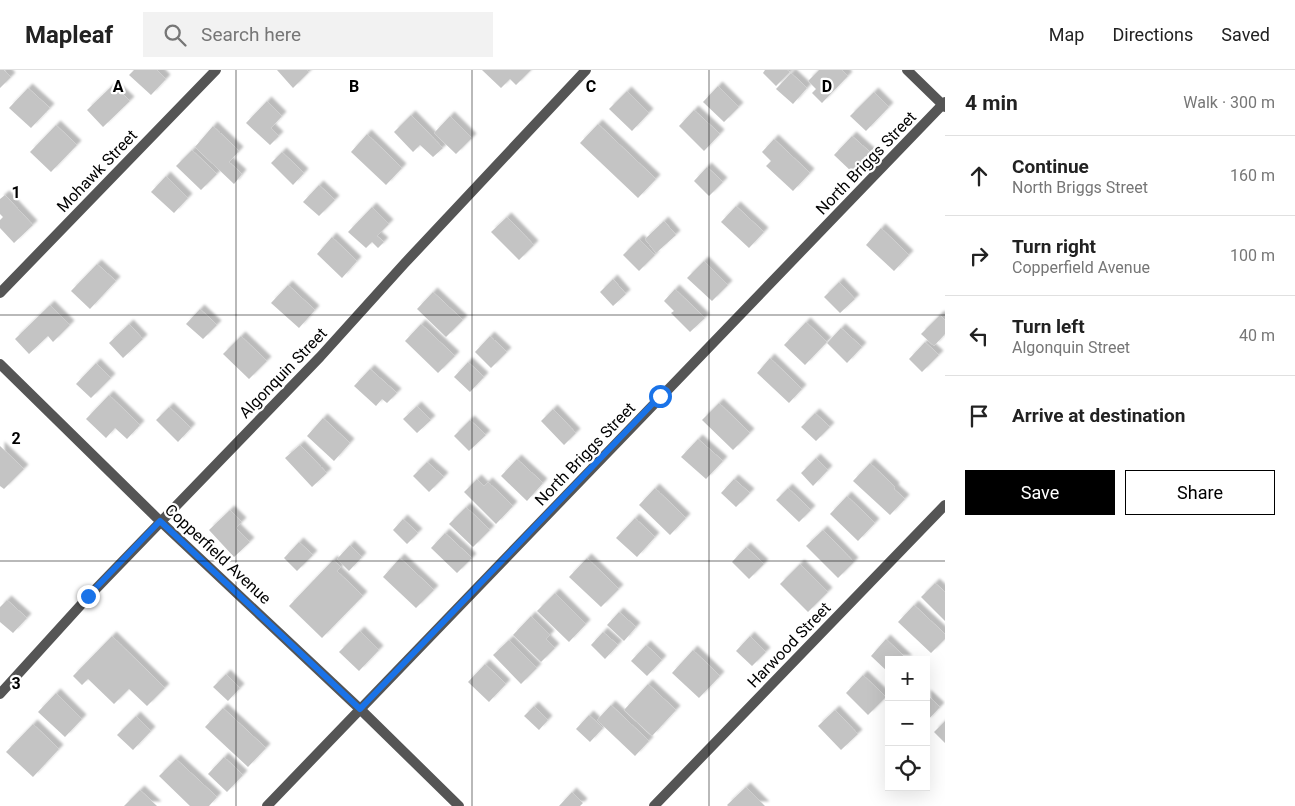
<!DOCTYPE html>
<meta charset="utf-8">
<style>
body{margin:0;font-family:Roboto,sans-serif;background:#f2f2f2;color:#222}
.controls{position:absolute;right:15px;bottom:15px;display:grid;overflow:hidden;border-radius:0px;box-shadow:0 5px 20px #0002}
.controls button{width:45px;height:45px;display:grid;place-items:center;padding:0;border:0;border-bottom:1px solid #e0e0e0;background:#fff;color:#222;font:25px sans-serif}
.stop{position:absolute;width:15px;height:15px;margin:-11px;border:4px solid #1a73e8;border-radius:50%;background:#fff}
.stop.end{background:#1a73e8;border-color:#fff;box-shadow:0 1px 5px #0008}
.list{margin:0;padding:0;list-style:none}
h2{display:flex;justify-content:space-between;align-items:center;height:65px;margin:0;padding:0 20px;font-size:21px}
h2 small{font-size:16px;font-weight:400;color:#767676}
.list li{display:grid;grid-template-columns:32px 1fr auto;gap:15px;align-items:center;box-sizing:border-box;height:80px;padding:0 20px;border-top:1px solid #e0e0e0}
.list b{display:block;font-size:19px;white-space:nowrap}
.list p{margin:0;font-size:16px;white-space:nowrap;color:#767676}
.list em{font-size:16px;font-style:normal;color:#767676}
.actions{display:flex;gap:10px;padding:15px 20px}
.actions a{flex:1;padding:11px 0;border:1px solid #000;border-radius:0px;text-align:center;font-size:18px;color:#000}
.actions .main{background:#000;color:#fff}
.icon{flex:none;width:28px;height:28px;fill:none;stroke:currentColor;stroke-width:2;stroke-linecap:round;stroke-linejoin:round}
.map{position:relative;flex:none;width:945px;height:736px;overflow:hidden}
header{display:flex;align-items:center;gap:30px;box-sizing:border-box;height:70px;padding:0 25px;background:#fff;border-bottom:1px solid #e0e0e0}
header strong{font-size:24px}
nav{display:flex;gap:28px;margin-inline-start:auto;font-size:18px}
.search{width:350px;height:45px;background:#f2f2f2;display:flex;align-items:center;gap:12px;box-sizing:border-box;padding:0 18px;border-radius:0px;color:#767676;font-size:19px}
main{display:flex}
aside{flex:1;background:#fff}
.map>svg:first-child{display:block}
.building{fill:#c4c4c4;filter:url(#shadow)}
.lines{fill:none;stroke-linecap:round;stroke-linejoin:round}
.minor{stroke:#555;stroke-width:10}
.tertiary{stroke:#555;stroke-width:10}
.route{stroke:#1a73e8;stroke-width:6}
.grid{fill:none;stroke:#000;stroke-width:1;stroke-opacity:0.55}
.labels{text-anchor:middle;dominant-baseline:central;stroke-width:4.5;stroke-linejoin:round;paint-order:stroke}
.street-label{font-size:16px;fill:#000;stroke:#fff}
.grid-label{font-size:16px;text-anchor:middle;font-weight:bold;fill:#000;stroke:#fff;stroke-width:4.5;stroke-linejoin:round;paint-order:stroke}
</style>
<header>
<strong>Mapleaf</strong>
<div class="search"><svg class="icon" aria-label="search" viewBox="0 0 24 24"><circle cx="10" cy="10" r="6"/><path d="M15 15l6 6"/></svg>Search here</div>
<nav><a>Map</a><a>Directions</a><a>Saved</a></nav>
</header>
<main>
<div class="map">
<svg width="945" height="736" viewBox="0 0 945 736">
<defs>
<filter id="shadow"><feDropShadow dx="4.5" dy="-4.5" stdDeviation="1" flood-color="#0004"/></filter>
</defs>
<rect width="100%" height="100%" fill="#fff"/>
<!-- building -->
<path class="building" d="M0,0H4L11,7L0,18Z
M134,0H157L166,9L151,25L129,5Z
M277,0H307L309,2L293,18Z
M482,0H531L516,15L510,9L501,18Z
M765,0H787L790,2L776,16L763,3Z
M819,0H842L848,6L822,33L812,23L816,19L808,11Z
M791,3L807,18L793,34L776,19Z
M113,15L130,31L103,57L87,40Z
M718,16L739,37L724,52L703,32Z
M28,18L50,38L31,58L9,38Z
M627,21L649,43L632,61L609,39Z
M874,22L889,37L866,61L850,46Z
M267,31L282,46L271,58L279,66L270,75L246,53Z
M694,40L720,64L704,81L679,56Z
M411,45L443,78L433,87L420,75L413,82L394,62Z
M450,46L472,68L456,84L434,63Z
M598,54L656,109L638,128L580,73Z
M56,55L77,75L51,102L30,82Z
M213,56L239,81L229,92L242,104L234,114L195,77Z
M367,64L402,98L386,115L351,82Z
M852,66L871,83L853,103L834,85Z
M774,69L810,103L793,121L766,96L771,91L762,82Z
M192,80L217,104L201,120L176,96Z
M282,82L304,103L293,115L271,93Z
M707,97L723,112L709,126L694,111Z
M166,106L188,128L174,143L151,122Z
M319,115L335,130L319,146L303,132Z
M5,125L33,155L14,173L0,158V150L3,147L0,144V129Z
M736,136L764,162L749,178L721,152Z
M372,137L389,154L377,166L384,172L378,178L372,172L366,178L348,162Z
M507,147L534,175L519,190L491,162Z
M664,151L676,165L656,183L645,169Z
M881,158L909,185L894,201L866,175Z
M332,167L357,191L342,208L317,184Z
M639,169L655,185L639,201L623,185Z
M704,191L728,215L712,231L687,208Z
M97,194L116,211L90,239L71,221Z
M613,209L626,224L613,236L600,222Z
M839,212L855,229L840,243L824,227Z
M288,215L315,240L299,258L271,233Z
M675,219L705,248L690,262L671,243L674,241L664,231Z
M433,222L463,250L446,267L417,239Z
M50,235L70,255L53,272L48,266L29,284L15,269Z
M200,239L217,255L203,269L186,254Z
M940,245L945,250V264L934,276L921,264Z
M806,252L827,272L805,295L784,275Z
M129,254L143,269L123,288L109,273Z
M421,254L455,286L438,303L405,271Z
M841,258L862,277L847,293L827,273Z
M241,266L267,291L249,309L223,284Z
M490,266L507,282L491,298L475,282Z
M925,272L939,285L922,302L909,289Z
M770,288L802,319L789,333L757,303Z
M468,292L484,307L470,322L454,307Z
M96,293L111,308L91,328L76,314Z
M370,299L397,323L387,333L382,329L376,336L354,316Z
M109,325L140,355L127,369L115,358L106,368L86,349Z
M719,333L750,363L733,380L702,350Z
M417,336L431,350L417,363L403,349Z
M169,337L191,358L178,372L156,350Z
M553,339L576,363L564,375L541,351Z
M815,343L830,357L816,371L801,357Z
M323,348L350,373L334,391L307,366Z
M470,350L486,365L469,381L454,366Z
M698,369L723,391L706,409L681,387Z
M300,375L327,403L312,417L285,388Z
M0,376L24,399L4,419L0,416Z
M816,388L828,400L813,416L801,403Z
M517,389L543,413L527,431L501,406Z
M427,392L444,407L429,422L413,406Z
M870,393L895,417L894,419L905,429L890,445L853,411Z
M477,409L484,416L488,412L513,436L496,454L464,422Z
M734,409L750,423L736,437L721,423Z
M655,418L686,448L670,465L639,435Z
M788,418L811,440L799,452L776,430Z
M847,426L875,453L858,471L830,444Z
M466,437L490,460L473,477L449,454Z
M230,440L242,452L236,458L250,472L234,487L209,460Z
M635,448L655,467L637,487L616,468Z
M403,449L418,463L407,474L393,460Z
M823,460L854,492L838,508L806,476Z
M445,463L472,488L457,503L431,478Z
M299,472L313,485L297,501L284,488Z
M350,475L362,487L349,501L337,489Z
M746,477L764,494L749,509L732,492Z
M400,488L434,520L416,538L383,507Z
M587,488L619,519L601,537L569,507Z
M333,490L341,497L337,501L363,526L322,568L289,536Z
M800,494L828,522L808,542L780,514Z
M935,513L945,522V551L921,527Z
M555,523L586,554L569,572L537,541Z
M7,530L27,548L13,563L0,552V537Z
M914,535L945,564V569L931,583L898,552Z
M619,542L636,557L624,571L607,555Z
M531,546L550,565L546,569L555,578L541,592L513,565Z
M360,561L379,580L359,601L339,582Z
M603,562L618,575L605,589L591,575Z
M112,566L165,618L147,636L129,619L114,634L88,609L82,615L73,606Z
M750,566L766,582L752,596L736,581Z
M886,569L908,590H889V603L871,586Z
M509,570L537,598L521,614L493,585Z
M646,575L662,590L647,606L631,591Z
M693,580L720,606L699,628L672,603Z
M485,594L506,614L489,632L468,612Z
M226,604L240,618L228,631L213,617Z
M863,605L886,627L868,645L846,623Z
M648,614L676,640L652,666L624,640Z
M56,623L82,649L65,667L38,642Z
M926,624L940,637L926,652Z
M611,635L649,671L635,686L597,650Z
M534,636L548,650L539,660L524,646Z
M223,638L266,678L248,697L205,657Z
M835,640L858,664L841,680L818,656Z
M589,645L603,658L590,672L576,659Z
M136,646L151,661L133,680L117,665Z
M945,651V673L934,662Z
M33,654L59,679L33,707L6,682Z
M224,687L243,705L227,722L208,704Z
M176,689L217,727L209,736H190L159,706Z
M746,717L765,736H728L727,735Z
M140,720L157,736H124Z
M572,722L583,733L580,736H559Z"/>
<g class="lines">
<!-- minor -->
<path class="minor" d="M907,0L945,37
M0,223L216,0
M0,294L160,451L360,639L459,736
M0,624L89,526L320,287L404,194L586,0
M654,736L945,435"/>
<!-- tertiary -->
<path class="tertiary" d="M267,736L945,32"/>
</g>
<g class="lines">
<!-- route -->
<path class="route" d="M88,526L160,451L360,639L660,326"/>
</g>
<!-- grid -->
<path class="grid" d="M236,0V736M472,0V736M709,0V736M0,245H945M0,491H945"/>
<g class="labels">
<!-- street labels -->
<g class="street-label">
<text transform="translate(866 93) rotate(-46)">North Briggs Street</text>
<text transform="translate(97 101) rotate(-46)">Mohawk Street</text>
<text transform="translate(283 303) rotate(-46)">Algonquin Street</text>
<text transform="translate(585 384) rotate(-46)">North Briggs Street</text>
<text transform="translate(218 484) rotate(43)">Copperfield Avenue</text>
<text transform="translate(789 575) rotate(-46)">Harwood Street</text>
</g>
</g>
<g class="grid-label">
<text x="118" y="22">A</text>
<text x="354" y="22">B</text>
<text x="591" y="22">C</text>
<text x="827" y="22">D</text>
<text x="16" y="128">1</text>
<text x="16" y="374">2</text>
<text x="16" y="619">3</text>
</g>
</svg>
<div class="controls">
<button>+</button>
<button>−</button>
<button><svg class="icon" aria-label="locate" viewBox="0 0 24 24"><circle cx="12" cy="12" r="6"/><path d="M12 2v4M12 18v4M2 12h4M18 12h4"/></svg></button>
</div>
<div class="stop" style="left:660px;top:326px"></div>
<div class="stop end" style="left:88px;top:526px"></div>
</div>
<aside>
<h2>4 min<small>Walk · 300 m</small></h2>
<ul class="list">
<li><svg class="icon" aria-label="ahead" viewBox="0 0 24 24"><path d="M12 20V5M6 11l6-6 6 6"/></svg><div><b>Continue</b><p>North Briggs Street</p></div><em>160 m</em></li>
<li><svg class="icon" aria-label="right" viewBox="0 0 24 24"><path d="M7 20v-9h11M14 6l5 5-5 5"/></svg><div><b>Turn right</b><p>Copperfield Avenue</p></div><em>100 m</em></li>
<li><svg class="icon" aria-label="left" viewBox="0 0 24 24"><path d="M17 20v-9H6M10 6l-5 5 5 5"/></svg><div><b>Turn left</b><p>Algonquin Street</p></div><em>40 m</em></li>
<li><svg class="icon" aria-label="arrive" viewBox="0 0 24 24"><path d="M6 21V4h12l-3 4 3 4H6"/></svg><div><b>Arrive at destination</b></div></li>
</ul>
<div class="actions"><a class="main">Save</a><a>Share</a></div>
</aside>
</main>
